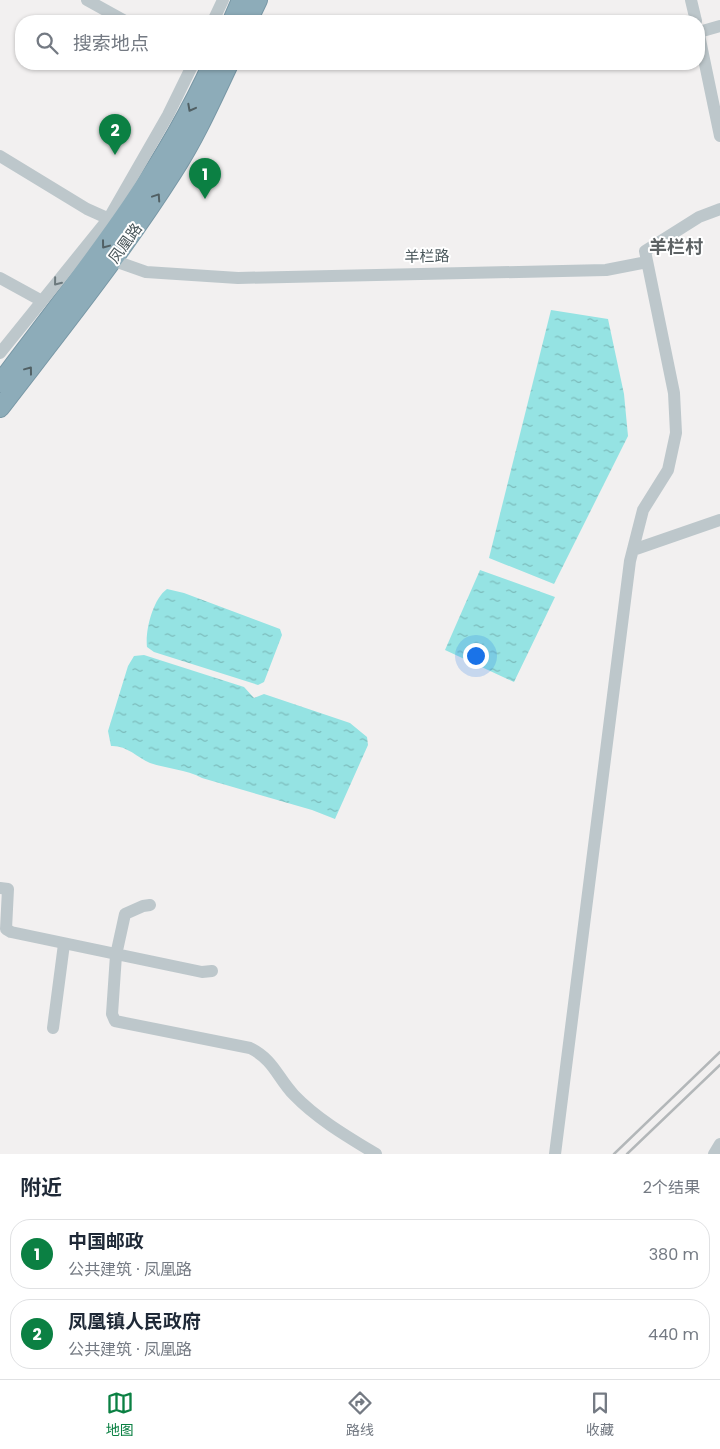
<!DOCTYPE html>
<html lang="zh">
<meta charset="utf-8">
<style>
body{margin:0;font-family:Poppins,"Noto Sans SC",sans-serif;background:#f2f2f3;color:#1f2937}
.you{position:absolute;left:475px;top:655px;width:18px;height:18px;margin:-12px;border:4px solid #fff;border-radius:50%;background:#1a73e8;box-shadow:0 0 0 8px #1a73e833}
.badge{display:grid;place-items:center;width:32px;height:32px;border-radius:50%;background:#0b8043;color:#fff;font-size:16px;font-weight:700}
.pin{position:absolute;translate:-50% -41px;filter:drop-shadow(0 1px 2px #0008)}
.pin::after{content:'';position:absolute;top:26px;width:18px;height:15px;background:inherit;clip-path:polygon(0 0,100% 0,50% 100%)}
.list{margin:0;padding:0;list-style:none}
h2{display:flex;justify-content:space-between;align-items:center;height:65px;margin:0;padding:0 20px;font-size:21px}
h2 small{font-size:16px;font-weight:400;color:#747a83}
.list li{display:grid;grid-template-columns:32px 1fr auto;gap:15px;align-items:center;box-sizing:border-box;height:70px;margin:0 10px 10px;padding:0 10px;border:1px solid #e0e1e3;border-radius:20px}
.list b{display:block;font-size:19px;white-space:nowrap}
.list p{margin:0;font-size:16px;white-space:nowrap;color:#747a83}
.list em{font-size:16px;font-style:normal;color:#747a83}
.icon{flex:none;width:28px;height:28px;fill:none;stroke:currentColor;stroke-width:2;stroke-linecap:round;stroke-linejoin:round}
.map{position:relative;flex:none;width:720px;height:1154px;overflow:hidden}
.search{position:absolute;background:#fff;box-shadow:0 1px 4px #0004;left:15px;right:15px;top:15px;height:55px;display:flex;align-items:center;gap:12px;box-sizing:border-box;padding:0 18px;border-radius:20px;color:#747a83;font-size:19px}
.sheet{height:225px;background:#fff}
nav{display:flex;justify-content:space-around;align-items:center;box-sizing:border-box;height:70px;border-top:1px solid #e0e1e3;background:#fff;font-size:14px;color:#747a83}
nav a{display:grid;justify-items:center;gap:2px}
nav .on{color:#0b8043}
.map>svg:first-child{display:block}
.water{fill:url(#water-ripples)}
.lines{fill:none;stroke-linecap:round;stroke-linejoin:round}
.highway-casing{stroke:#7897a5;stroke-width:20}
.minor{stroke:#bdc7cb;stroke-width:12}
.highway{stroke:#8dacb9;stroke-width:18}
.rail{stroke:#b3b7b9;stroke-width:2.5}
.oneway{stroke:#516064}
.oneway2{stroke:#6c797d}
.labels{text-anchor:middle;dominant-baseline:central;stroke-width:4;stroke-linejoin:round;paint-order:stroke}
.street-label{font-size:15px;fill:#4a575b;stroke:#fff}
.quarter-label{font-size:18px;font-weight:bold;fill:#5d6264;stroke:#fff}
</style>
<div class="map">
<svg width="720" height="1154" viewBox="0 0 720 1154">
<defs>
<pattern id="water-ripples" width="26" height="14" patternUnits="userSpaceOnUse" patternTransform="scale(1.25)"><rect width="26" height="14" fill="#95e3e3"/><path d="M2 4q2-2 4 0t4 0M15 11q2-2 4 0t4 0" fill="none" stroke="#7cbbbb"/></pattern>
</defs>
<rect width="100%" height="100%" fill="#f2f0f0"/>
<!-- water -->
<path class="water" d="M551,310L608,319L624,394L628,436L554,584L489,558Z
M480,570L555,597L514,682L445,650Z
M167,589L184,593L280,629L282,635L264,682L258,685L154,652L147,647C145,630 153,599 167,589Z
M144,655L244,687L254,698L264,694L350,723L367,737L368,745L335,819L312,810L202,778C186,769 167,769 150,763C137,757 126,745 111,746L108,731L128,666L134,656Z"/>
<g class="lines">
<!-- highway casing -->
<g class="highway-casing">
<path id="highway" d="M232,21L241,0
M248,21L258,0
M0,383C78,279 158,183 212,64
M0,408C59,331 121,254 173,172C195,138 212,100 229,64"/>
</g>
<!-- minor -->
<path class="minor" d="M87,0L125,21
M691,0L696,21
M213,21L223,0
M699,32L720,26
M699,35L720,136
M0,156L87,209L116,222
M112,260L146,272L238,278L606,270L647,262
M0,278L42,301
M0,353L109,218L168,115L193,64
M633,550L720,520
M0,888L8,889L6,929L11,932L202,972L212,971
M150,905L143,906L125,914L116,955L112,1014L115,1021L250,1048C274,1060 277,1077 294,1095C317,1119 348,1137 376,1154
M53,1028L64,944
M555,1154L630,561L643,510L668,470L676,433L674,393L645,251L699,217L720,209
M714,1154L720,1144"/>
<!-- highway -->
<use href="#highway" class="highway"/>
<!-- rail -->
<path class="rail" d="M614,1154L720,1052
M627,1154L720,1065"/>
</g>
<!-- one-way arrows -->
<defs><path id="oneway-chevron" d="M-2-3.5L2.5 0L-2 3.5" fill="none" stroke-width="1.6" stroke-linecap="round" stroke-linejoin="round" transform="scale(1.25)"/></defs>
<g class="oneway">
<use href="#oneway-chevron" transform="translate(191 108) rotate(118)"/>
<use href="#oneway-chevron" transform="translate(157 197) rotate(-56)"/>
<use href="#oneway-chevron" transform="translate(105 245) rotate(127)"/>
<use href="#oneway-chevron" transform="translate(29 370) rotate(-53)"/>
</g>
<use class="oneway2" href="#oneway-chevron" transform="translate(57 282) rotate(129)"/>
<g class="labels">
<!-- street labels -->
<g class="street-label">
<text transform="translate(125 243) rotate(-54)">凤凰路</text>
<text transform="translate(427 256) rotate(-1)">羊栏路</text>
</g>
<!-- quarter labels -->
<g class="quarter-label">
<text x="676" y="246">羊栏村</text>
</g>
</g>
</svg>
<div class="you"></div>
<div class="pin badge" style="left:205px;top:199px">1</div>
<div class="pin badge" style="left:115px;top:155px">2</div>
<div class="search"><svg class="icon" aria-label="search" viewBox="0 0 24 24"><circle cx="10" cy="10" r="6"/><path d="M15 15l6 6"/></svg>搜索地点</div>
</div>
<section class="sheet">
<h2>附近<small>2个结果</small></h2>
<ul class="list">
<li><span class="badge">1</span><div><b>中国邮政</b><p>公共建筑 · 凤凰路</p></div><em>380 m</em></li>
<li><span class="badge">2</span><div><b>凤凰镇人民政府</b><p>公共建筑 · 凤凰路</p></div><em>440 m</em></li>
</ul>
</section>
<nav>
<a class="on"><svg class="icon" aria-label="map" viewBox="0 0 24 24"><path d="M3 6l6-2 6 2 6-2v14l-6 2-6-2-6 2zM9 4v14M15 6v14"/></svg>地图</a>
<a><svg class="icon" aria-label="directions" viewBox="0 0 24 24"><path d="M12 3l9 9-9 9-9-9zM9 14v-3h6M13 9l2 2-2 2"/></svg>路线</a>
<a><svg class="icon" aria-label="saved" viewBox="0 0 24 24"><path d="M7 4h10v16l-5-4-5 4z"/></svg>收藏</a>
</nav>
